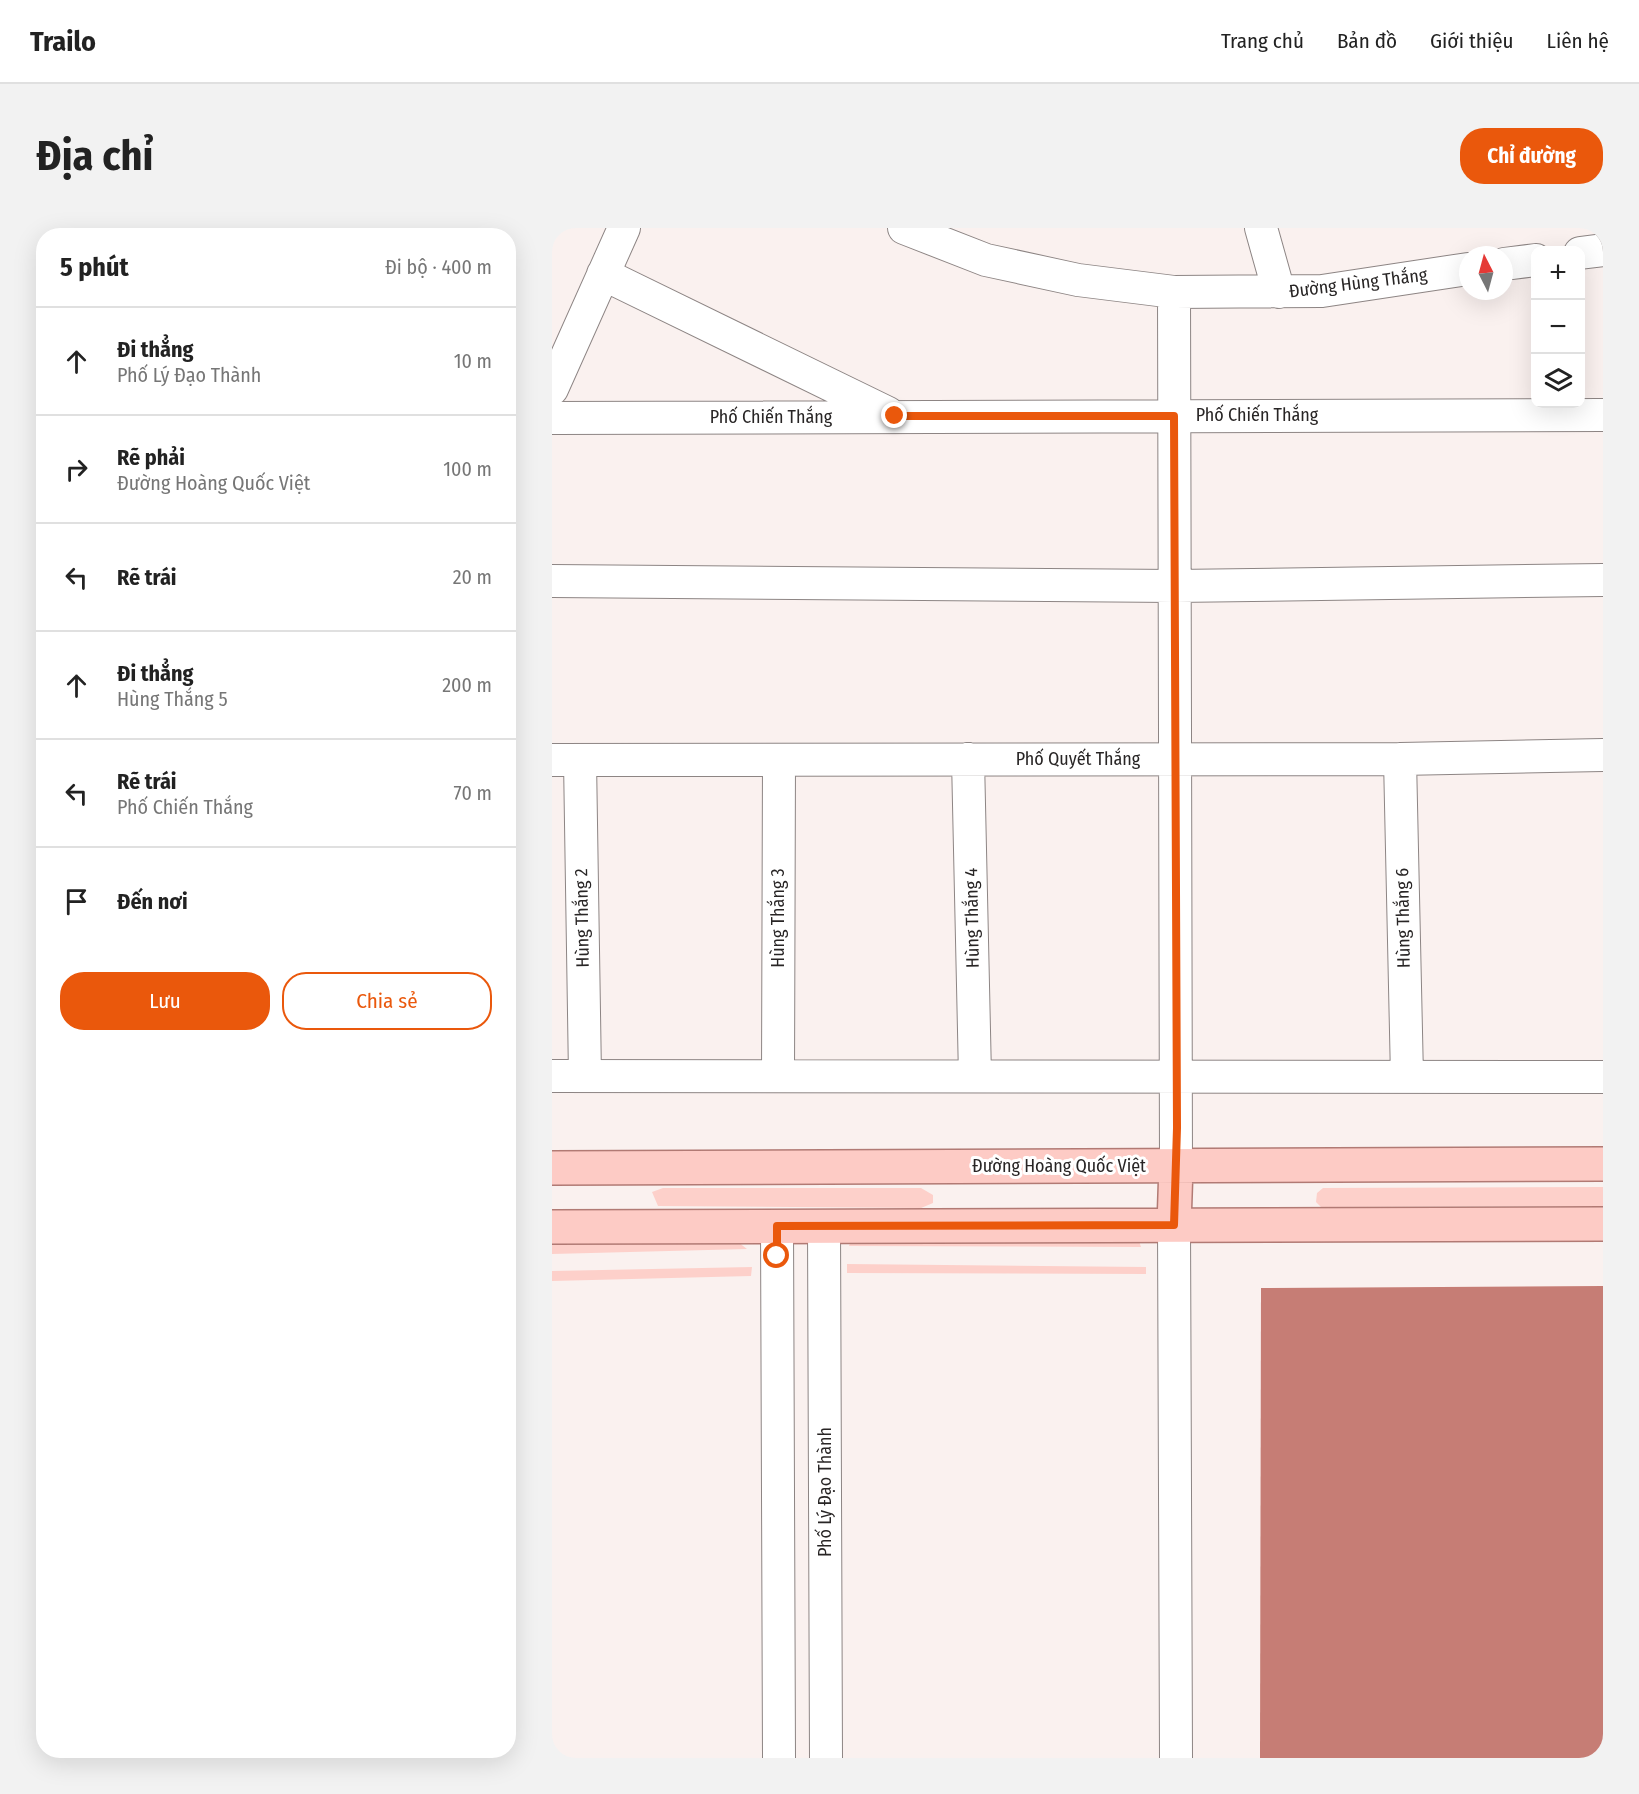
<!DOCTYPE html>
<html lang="vi">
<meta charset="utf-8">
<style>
body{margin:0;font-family:"Fira Sans Condensed",sans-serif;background:#f2f2f2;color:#222}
.controls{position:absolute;right:18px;top:18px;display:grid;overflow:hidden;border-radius:12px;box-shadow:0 6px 24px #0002}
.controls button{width:54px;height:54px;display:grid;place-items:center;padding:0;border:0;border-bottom:2px solid #e0e0e0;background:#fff;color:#222;font:30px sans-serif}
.compass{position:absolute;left:907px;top:18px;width:54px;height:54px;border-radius:50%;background:#fff;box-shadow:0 6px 24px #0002;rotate:354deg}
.stop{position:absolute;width:18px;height:18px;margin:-14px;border:4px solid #ea580c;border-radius:50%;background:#fff}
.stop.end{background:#ea580c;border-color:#fff;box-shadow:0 2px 6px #0008}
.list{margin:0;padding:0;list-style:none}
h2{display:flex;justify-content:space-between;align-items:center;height:78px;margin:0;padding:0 24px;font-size:26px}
h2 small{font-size:20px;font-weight:400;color:#767676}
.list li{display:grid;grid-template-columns:39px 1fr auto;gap:18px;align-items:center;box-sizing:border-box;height:108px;padding:0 24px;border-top:2px solid #e0e0e0}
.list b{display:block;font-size:22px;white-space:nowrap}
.list p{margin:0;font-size:20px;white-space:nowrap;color:#767676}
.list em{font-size:20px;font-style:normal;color:#767676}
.actions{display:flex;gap:12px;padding:18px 24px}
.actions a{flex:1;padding:14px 0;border:2px solid #ea580c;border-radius:24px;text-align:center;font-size:21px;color:#ea580c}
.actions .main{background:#ea580c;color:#fff}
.icon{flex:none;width:33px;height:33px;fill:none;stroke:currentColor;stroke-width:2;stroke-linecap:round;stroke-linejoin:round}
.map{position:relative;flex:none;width:1051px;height:1530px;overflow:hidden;border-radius:24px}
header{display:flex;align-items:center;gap:36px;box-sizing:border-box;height:84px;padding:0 30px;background:#fff;border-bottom:2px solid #e0e0e0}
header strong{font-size:28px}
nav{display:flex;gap:33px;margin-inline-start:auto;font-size:21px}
.intro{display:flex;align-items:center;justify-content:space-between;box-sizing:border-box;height:144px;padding:0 36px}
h1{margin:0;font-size:42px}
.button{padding:15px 27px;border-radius:24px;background:#ea580c;color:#fff;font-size:21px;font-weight:700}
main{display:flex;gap:36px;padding:0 36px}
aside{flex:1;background:#fff;border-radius:24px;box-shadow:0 6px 24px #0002}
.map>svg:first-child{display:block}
.green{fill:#fdd0ca}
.water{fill:#c67d75}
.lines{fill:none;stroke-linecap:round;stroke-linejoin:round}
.minor-casing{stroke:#8d8584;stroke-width:34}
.primary-casing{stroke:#b17a74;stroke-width:36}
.minor{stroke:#fff;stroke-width:32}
.primary{stroke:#fdcbc5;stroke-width:33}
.route{stroke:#ea580c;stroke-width:8}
.labels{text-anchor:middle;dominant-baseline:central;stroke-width:6;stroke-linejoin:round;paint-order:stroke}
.street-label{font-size:18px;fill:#282525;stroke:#fff}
</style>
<header>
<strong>Trailo</strong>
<nav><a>Trang chủ</a><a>Bản đồ</a><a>Giới thiệu</a><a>Liên hệ</a></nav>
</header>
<div class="intro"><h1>Địa chỉ</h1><a class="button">Chỉ đường</a></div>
<main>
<aside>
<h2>5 phút<small>Đi bộ · 400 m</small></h2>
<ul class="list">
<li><svg class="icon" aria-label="ahead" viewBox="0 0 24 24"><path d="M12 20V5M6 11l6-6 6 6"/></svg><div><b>Đi thẳng</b><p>Phố Lý Đạo Thành</p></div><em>10 m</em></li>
<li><svg class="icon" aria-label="right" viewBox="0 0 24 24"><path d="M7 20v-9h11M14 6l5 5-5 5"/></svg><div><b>Rẽ phải</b><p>Đường Hoàng Quốc Việt</p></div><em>100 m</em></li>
<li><svg class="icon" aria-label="left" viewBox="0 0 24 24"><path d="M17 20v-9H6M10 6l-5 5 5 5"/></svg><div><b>Rẽ trái</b></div><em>20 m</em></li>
<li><svg class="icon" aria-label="ahead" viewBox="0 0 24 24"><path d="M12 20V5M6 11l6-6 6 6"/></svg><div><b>Đi thẳng</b><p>Hùng Thắng 5</p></div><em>200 m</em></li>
<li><svg class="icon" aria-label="left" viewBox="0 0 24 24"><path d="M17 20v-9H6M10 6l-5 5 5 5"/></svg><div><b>Rẽ trái</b><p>Phố Chiến Thắng</p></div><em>70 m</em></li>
<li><svg class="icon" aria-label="arrive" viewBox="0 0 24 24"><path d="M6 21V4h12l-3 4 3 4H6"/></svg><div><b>Đến nơi</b></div></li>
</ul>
<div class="actions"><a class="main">Lưu</a><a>Chia sẻ</a></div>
</aside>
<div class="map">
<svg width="1051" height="1530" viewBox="0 0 1051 1530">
<rect width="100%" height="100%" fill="#faf1ef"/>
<!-- green -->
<path class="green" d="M1051,959V978L769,979L764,974L765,965L771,960Z
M111,960H369L381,967V975L369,980L106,978L100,964Z
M299,1012L587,1013L589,1019L297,1018Z
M186,1014L195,1021L0,1026V1017Z
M295,1036L594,1039V1046L295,1045Z
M200,1039L199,1048L0,1053V1043Z"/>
<!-- water -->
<path class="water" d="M1051,1058V1530H708L709,1060Z"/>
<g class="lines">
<!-- minor casing -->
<g class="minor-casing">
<path id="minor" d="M352,0L434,32L526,52L622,64L770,63L916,41
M709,0L727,64
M1028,25L1051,22
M952,36L984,32
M51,46L336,185
M622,64L624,938
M0,161L72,0
M0,190L1051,187
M0,353L623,358L1051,352
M416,531L423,848
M848,531L855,849
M0,532L848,531L1051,527
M28,532L33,848
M0,848L1051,849
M226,848L227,533
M622,997L624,1530
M225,998L227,1530
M272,998L274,1530"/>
</g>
<!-- primary casing -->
<g class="primary-casing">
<path id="primary" d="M0,940L1051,936
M622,997L624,938
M0,999L1051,996"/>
</g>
<!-- minor -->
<use href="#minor" class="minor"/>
<!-- primary -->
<use href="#primary" class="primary"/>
</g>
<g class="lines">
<!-- route -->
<path class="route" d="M225,1028V998L622,997L625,900L622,188H343"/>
</g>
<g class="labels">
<!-- street labels -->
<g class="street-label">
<text transform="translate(806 55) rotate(-7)">Đường Hùng Thắng</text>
<text x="705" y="187">Phố Chiến Thắng</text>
<text x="219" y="189">Phố Chiến Thắng</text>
<text x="526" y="531">Phố Quyết Thắng</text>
<text transform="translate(30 690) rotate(-91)">Hùng Thắng 2</text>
<text transform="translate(226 690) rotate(-90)">Hùng Thắng 3</text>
<text transform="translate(420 690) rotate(-91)">Hùng Thắng 4</text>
<text transform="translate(851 690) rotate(-91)">Hùng Thắng 6</text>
<text x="507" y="938">Đường Hoàng Quốc Việt</text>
<text transform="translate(273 1264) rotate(-90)">Phố Lý Đạo Thành</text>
</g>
</g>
</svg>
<div class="controls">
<button>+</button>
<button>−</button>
<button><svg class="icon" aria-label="layers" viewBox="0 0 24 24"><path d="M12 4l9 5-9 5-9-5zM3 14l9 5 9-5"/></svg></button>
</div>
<svg class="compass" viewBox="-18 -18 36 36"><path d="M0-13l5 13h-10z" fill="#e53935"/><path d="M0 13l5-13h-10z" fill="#767676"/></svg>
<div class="stop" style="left:225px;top:1028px"></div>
<div class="stop end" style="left:343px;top:188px"></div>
</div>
</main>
